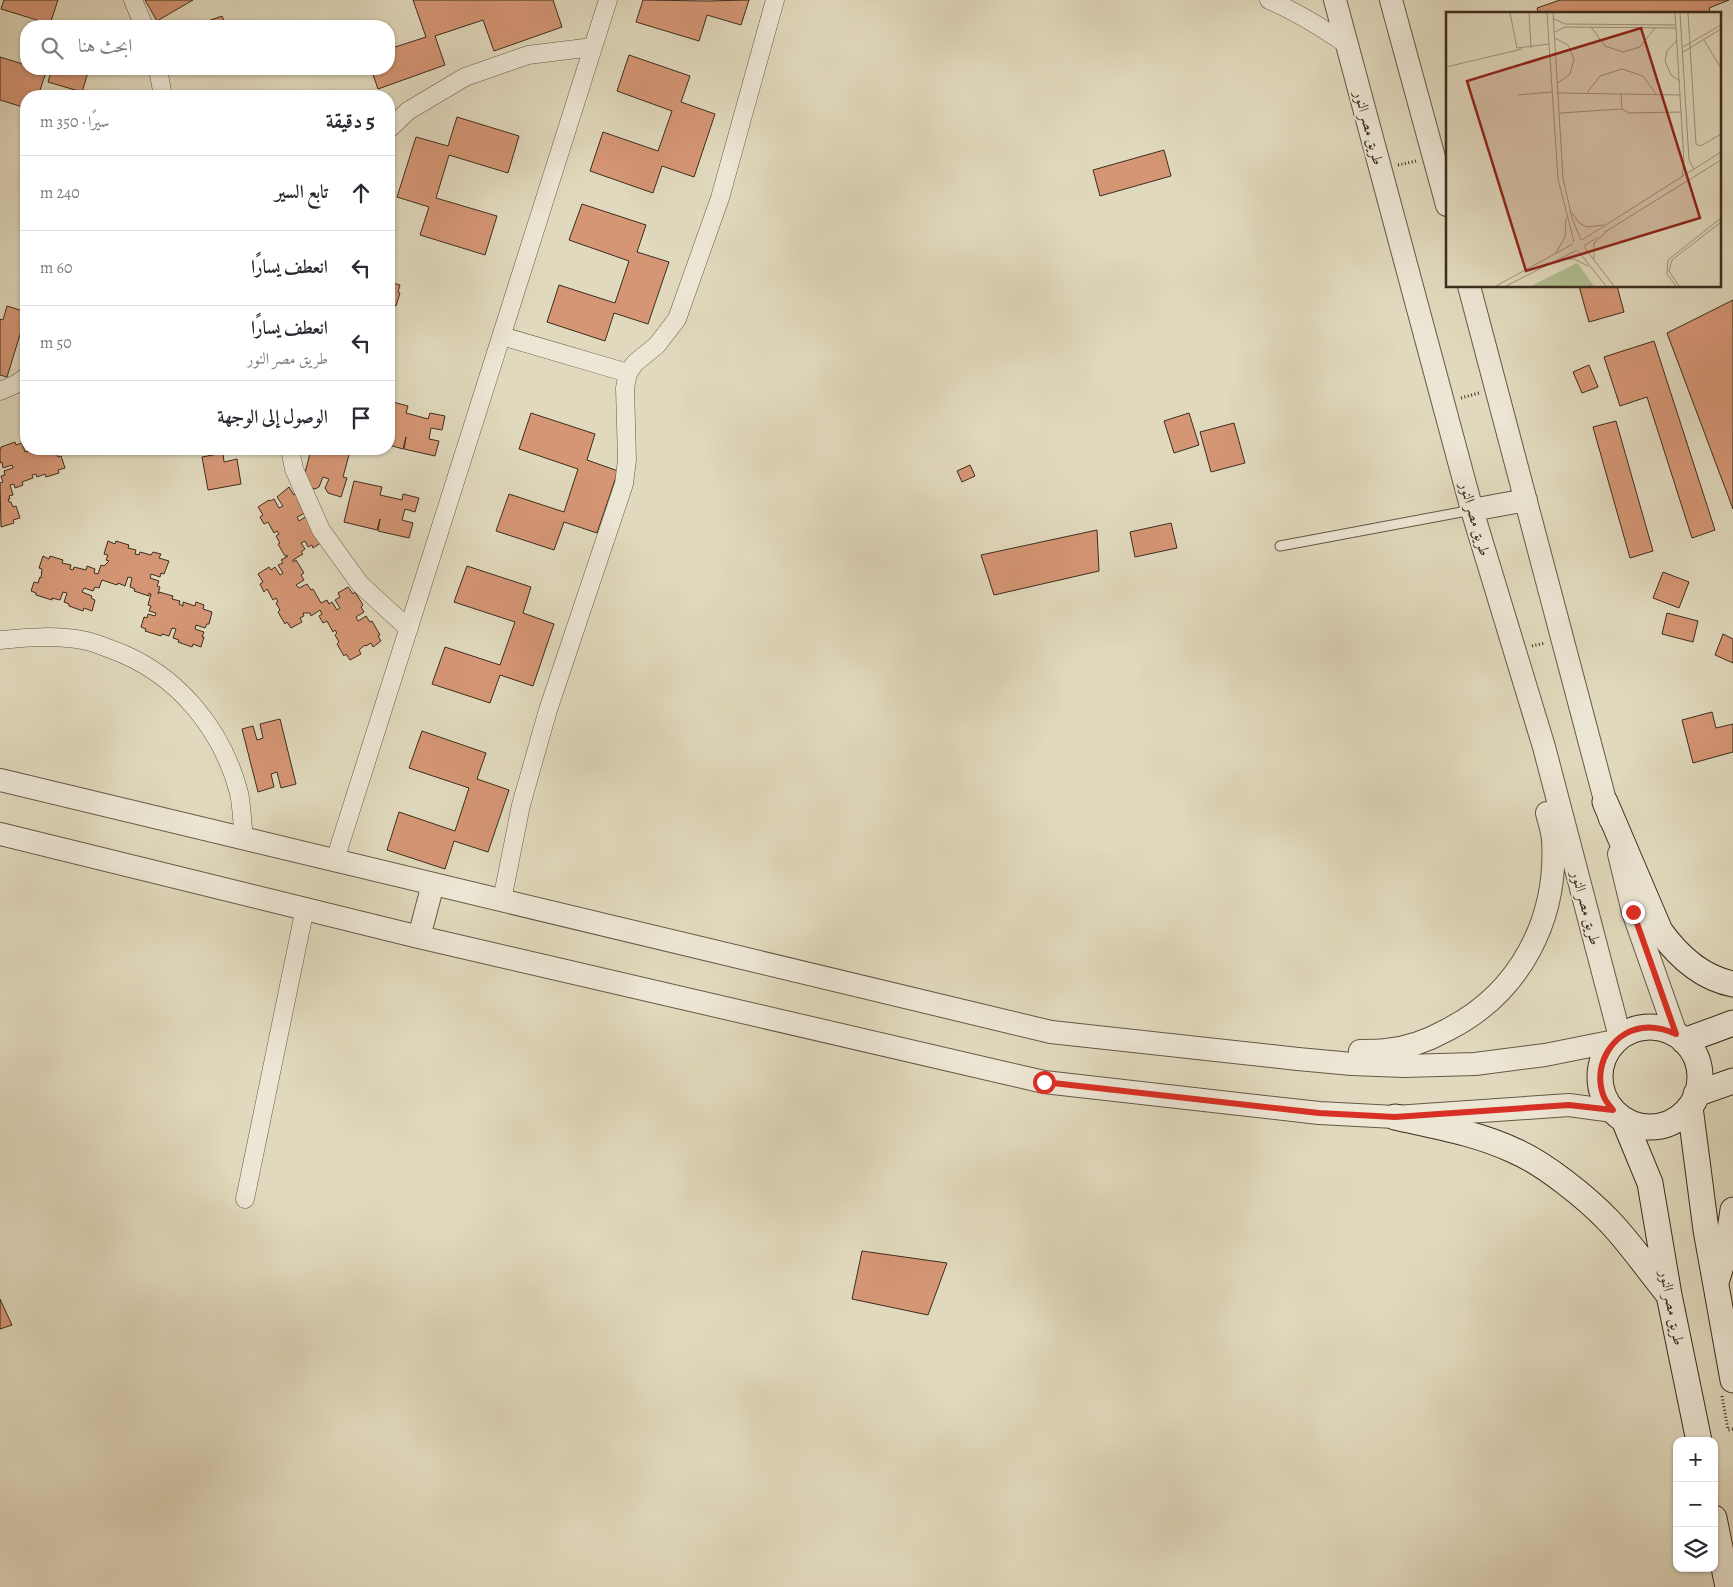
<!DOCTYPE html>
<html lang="ar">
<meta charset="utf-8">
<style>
body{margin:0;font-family:Alegreya,Amiri,serif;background:#f7f7f7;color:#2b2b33;direction:rtl}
.controls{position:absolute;right:15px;bottom:15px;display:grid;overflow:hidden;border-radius:10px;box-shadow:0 1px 4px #0004}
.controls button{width:45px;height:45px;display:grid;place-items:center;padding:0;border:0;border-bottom:1px solid #e1e1e2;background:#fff;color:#2b2b33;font:25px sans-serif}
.stop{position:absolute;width:15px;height:15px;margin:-11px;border:4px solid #d93025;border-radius:50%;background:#fff}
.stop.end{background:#d93025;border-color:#fff;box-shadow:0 1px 5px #0008}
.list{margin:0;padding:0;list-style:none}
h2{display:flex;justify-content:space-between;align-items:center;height:65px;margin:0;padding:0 20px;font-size:21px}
h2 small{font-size:16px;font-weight:400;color:#7c7c81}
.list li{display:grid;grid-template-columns:32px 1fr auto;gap:15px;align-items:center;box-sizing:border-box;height:75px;padding:0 20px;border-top:1px solid #e1e1e2}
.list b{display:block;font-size:19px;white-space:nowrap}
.list p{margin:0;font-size:16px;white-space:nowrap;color:#7c7c81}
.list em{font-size:16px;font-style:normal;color:#7c7c81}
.icon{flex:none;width:28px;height:28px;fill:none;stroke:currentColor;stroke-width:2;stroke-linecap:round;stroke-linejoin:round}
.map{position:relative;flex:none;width:1733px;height:1587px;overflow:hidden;direction:ltr}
.search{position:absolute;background:#fff;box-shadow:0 1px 4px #0004;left:20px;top:20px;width:375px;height:55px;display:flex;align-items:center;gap:12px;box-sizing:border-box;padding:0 18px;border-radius:20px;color:#7c7c81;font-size:19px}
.panel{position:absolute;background:#fff;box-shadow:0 1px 4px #0004;left:20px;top:90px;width:375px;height:365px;border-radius:20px;direction:rtl}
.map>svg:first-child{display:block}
.building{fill:#d59675;stroke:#3c2d1d}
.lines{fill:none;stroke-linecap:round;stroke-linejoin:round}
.service-casing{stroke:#655845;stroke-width:11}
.minor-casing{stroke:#655845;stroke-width:19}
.tertiary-casing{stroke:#655845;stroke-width:24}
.secondary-casing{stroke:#3c2d1d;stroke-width:27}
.path{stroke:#3c2d1d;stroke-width:3;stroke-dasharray:1 2.5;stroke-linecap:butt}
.service{stroke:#ece6d4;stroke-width:9}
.minor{stroke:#ece6d4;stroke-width:18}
.tertiary{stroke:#ece6d4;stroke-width:22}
.secondary{stroke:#ece6d4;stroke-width:25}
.route{stroke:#d93025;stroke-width:6}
.labels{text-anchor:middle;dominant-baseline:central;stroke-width:4;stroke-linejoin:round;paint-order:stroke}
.street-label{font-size:15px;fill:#3c2d1d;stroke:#ece6d4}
.inset-road{fill:none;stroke:#9f947d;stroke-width:1}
.view{fill:#8f2418;fill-opacity:0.15;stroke:#8f2418;stroke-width:2.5}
.inset-edge{fill:none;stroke:#3c2d1d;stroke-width:2.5}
</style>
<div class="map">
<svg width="1733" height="1587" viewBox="0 0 1733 1587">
<rect width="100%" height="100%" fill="#e1d9bd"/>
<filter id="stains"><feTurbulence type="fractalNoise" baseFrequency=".004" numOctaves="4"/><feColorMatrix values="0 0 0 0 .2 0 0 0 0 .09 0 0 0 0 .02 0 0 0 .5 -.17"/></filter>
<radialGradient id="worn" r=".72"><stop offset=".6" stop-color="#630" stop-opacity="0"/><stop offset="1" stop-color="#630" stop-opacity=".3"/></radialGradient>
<!-- building -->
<path class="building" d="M4,0H58L50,24L1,9Z
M145,0H193L157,21Z
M413,0H553L562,27L494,51L483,20L435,36L445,65L378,89L371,69H389V49L426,37Z
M643,0L707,1L749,0L741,25L707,15L699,41L636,22Z
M1560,0H1729L1709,8L1711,14H1539L1537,8Z
M222,16L226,26H194Z
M629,55L690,76L681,102L715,114L694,177L662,166L653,193L590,171L603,132L658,151L672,111L617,91Z
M0,57L26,65V69H37L46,72L38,96H26V108L0,100Z
M52,69H89L82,92L48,82Z
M457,117L519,136L508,173L449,155L436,198L497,216L485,255L420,235L429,207L397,197L416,137L448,146Z
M1164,150L1171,176L1100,196L1093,170Z
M582,204L646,225L637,252L669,262L648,324L614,313L605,341L547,322L559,285L615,303L629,261L569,240Z
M389,282L400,285L398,292L400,293L396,306L393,305L391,313H389Z
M1579,286H1617L1624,312L1589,322Z
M1733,300V509L1667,333Z
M7,306L26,312V315L7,377L0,375V319L3,320Z
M1654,341L1715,530L1692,538L1647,397L1620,406L1604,357Z
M1589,365L1598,387L1582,393L1573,372Z
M389,401L408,406L406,413L428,419L430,413L445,416L442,430L431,428L429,439L439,441L435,456L404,449L406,437L403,449L389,445Z
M531,413L595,434L587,460L618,471L597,533L564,522L554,550L496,531L509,494L564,512L578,469L519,449Z
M1189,413L1199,445L1174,453L1164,421Z
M1616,421L1653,551L1630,558L1593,427Z
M1234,423L1245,463L1211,472L1200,432Z
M15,442L16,445L22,443L25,452L29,451L28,449H55V453L56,452L58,457L61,456L65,468L58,470L59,473L46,477L45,474L37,477L36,474L32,475L33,478L22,482L23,485L15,488L14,484L10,485L13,495L9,496L10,499H8L9,502H11L13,507L16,506L20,518L13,520L14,523L1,527L0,483L3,482L1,476L5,475L4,471L13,468L12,465L3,468L2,462L0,463V450L1,449V447Z
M313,449H357L355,453L350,451L343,477L347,478L341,497L328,493L325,488L329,479L323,477L319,487L315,489L305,486L304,477L310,453L316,454L312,453Z
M223,453L224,462L237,459L241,484L208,490L202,457Z
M970,465L975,476L962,482L957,471Z
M354,481L382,487L380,495L402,500L403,494L419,498L415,512L405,509L402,520L413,523L409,538L378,531L380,519L377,530L344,522Z
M289,487L294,495L296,493L305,513L297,517L299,521L307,516L322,542L313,548L312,545L308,547L305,541L301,543L305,549L301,552L303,554L293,560V562L296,560L304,573L301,575L304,580L296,585L299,588L307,584L311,590L313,589L321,603L327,600L329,604L332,602L337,610L340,608L335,600L340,597L338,593L348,587L353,594L355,592L363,605L361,607L364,612L356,617L358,621L366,616L370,622L372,621L380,635L378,636L381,641L373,647L371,643L366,646L365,645L359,650L361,654L350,660L346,654L344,656L337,644L339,642L335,635L337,633L335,630L333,632L327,621L323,623L319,616L322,614L320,610L311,616L310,613H303L304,616L300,618L302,622L291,628L287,622L285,624L278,612L280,610L276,603L278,602L276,598L273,600L267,589L264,592L260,584L263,582L258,574L269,567L271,570L275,567L280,575L283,573L278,565L283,563L281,560L288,556H285L278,544L280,543L276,536L279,534L277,531L274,533L268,522L264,524L260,517L263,515L258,507L269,500L270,501L274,499L279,508L283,506L277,497Z
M1171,523L1177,548L1135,557L1130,532Z
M1097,530L1099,571L994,595L981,555Z
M108,541L115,544L116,541L129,545L128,548L136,550L135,554L139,555L140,552L151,555L153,552L161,554L159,558L169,561L164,574L161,573L160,577L151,574L150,578L159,581L157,586L160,587L158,594L159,592L173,596L172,599L180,601L179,604L183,606V602L195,606L196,602L204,605L203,609L212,612L209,624H207L205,628L196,625L195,629L204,632L202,637H204L201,647L193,644L192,647L178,642L179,640L173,638L176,629L172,628L169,636L162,634L161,636L145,631L146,629L141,627L144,617L147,618L148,614L155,616L156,613L149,611L151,606L148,605L151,594L149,593V596L134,591L135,589L130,587L132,578L128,577L125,586L118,583L117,585L102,580L99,588L95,587L93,591L84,588L82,592L92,596L91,598L95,600L92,611L84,608L83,611L69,606V604L64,602L67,593L63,592L60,600L52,598V600L36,595V593L31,591L34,582L38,583L40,577L41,578L42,569L39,568L43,556L49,559L50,556L63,560L62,563L71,565L70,569L73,570L74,567L86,570L87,566L95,569L94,573L98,574L101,565L104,566L109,561L106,560L108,555L104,554Z
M467,566L531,587L523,613L554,624L533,686L500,675L490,703L432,684L445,647L500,665L515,622L454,602Z
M1663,572L1689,582L1679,608L1653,598Z
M1667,613L1698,621L1693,642L1662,634Z
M1723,634L1733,639V663L1715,655Z
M1712,712L1716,728L1733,724V752L1693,763L1682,720Z
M280,719L296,784L281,788L277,772L271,774L274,787L258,792L242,729L253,726L257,740L263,738L260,724Z
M422,731L486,753L477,779L509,790L488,852L454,841L445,869L387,850L399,812L455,831L469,788L409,768Z
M862,1251L947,1263L928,1315L852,1299Z
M0,1299L12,1325L0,1329Z"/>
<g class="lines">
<!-- service casing -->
<g class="service-casing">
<path id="service" d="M1280,546L1472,510"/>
</g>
<!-- minor casing -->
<g class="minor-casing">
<path id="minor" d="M133,0L144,26
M1269,0C1297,12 1321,27 1346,44
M158,69L163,96
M389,129L408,111L465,77L528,55L593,47
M502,336L628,373
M0,391L16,384L26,377
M290,449L294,469L321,530L360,584L409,629
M0,640C31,637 57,635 87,641C96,643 104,647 113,650C176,673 222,728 239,793C242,807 242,823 244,838
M335,860L608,0
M502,900L521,805L548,710L624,484L627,460L625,388L628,373L635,363L657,345L677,319L720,198L775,0
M245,1199L305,908"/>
</g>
<!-- tertiary casing -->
<g class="tertiary-casing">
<path id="tertiary" d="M1335,0L1472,510L1544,747L1620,1037
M1391,0L1447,205
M1469,286L1610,819
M1472,510L1526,500
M0,780L1051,1032L1298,1059L1352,1064L1404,1066L1475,1064L1545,1055L1615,1041
M0,834L419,937L1044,1082L1319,1113L1395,1117L1569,1105L1613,1111
M1619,854L1633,912L1676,1034
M419,937L433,884
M1360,1051C1368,1051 1378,1051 1386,1050C1407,1048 1429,1040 1447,1030C1520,993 1558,920 1553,839C1552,830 1549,821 1547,813"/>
</g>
<!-- secondary casing -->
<g class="secondary-casing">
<path id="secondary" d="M1605,802L1660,931C1678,956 1702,978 1733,984
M1600 1077a50 50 0 1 1 100 0a50 50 0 1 1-100 0Z
M1684,1041L1733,1023
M1696,1094L1733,1081
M1690,1107L1706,1230L1733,1380
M1395,1117C1435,1126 1477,1133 1515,1151C1545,1164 1587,1198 1609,1221C1631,1244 1649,1271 1669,1295
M1624,1120L1650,1183L1669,1295L1699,1441
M1717,1279L1728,1243L1733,1210
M1714,1518L1728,1587"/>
</g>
<!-- path -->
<path class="path" d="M1398,165L1416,161
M1461,398L1479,393
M1532,646L1545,643
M1722,1396L1728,1430L1733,1429"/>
<!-- service -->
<use href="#service" class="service"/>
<!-- minor -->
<use href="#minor" class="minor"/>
<!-- tertiary -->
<use href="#tertiary" class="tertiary"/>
<!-- secondary -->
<use href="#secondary" class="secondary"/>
</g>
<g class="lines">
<!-- route -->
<path class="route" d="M1044,1082L1319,1113L1395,1117L1569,1105L1613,1110C1610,1106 1606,1102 1604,1097C1592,1068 1610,1033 1642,1028C1654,1026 1665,1029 1676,1034L1633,912"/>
</g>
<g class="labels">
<!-- street labels -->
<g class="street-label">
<text transform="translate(1369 128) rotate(75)">طريق مصر النور</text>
<text transform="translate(1475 519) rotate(74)">طريق مصر النور</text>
<text transform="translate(1586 908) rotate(75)">طريق مصر النور</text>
<text transform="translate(1672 1308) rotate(79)">طريق مصر النور</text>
</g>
</g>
<!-- overview -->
<g transform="translate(1446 12)">
<rect width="275" height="275" fill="#e1d9bd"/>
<path d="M131,251L148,274H85Z" fill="#b2bf92"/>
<path class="inset-road" d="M64,1L71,36L103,32M83,1L85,36M101,1L112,167L128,230M107,1L117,166L126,206L135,228M229,1L238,150L236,165M234,1L243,148L248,157M242,1L250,132L255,134L275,122M108,7L119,12L230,13M145,15L159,34L177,40L194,35L209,16M109,20L119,15L230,16M109,26L122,33L128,47L124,62L112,71M231,28L221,39L219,49L225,63L234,69M258,28L275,56M237,35L275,13M237,40L275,17M0,55L76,37M112,81L235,83M140,82L154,64L176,57L197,64L210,82M175,82L176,97M72,83L106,80M114,101L176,97L183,101L236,100M126,201L133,211L141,215L158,213M159,220L275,148M136,228L275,140M138,234L152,225M138,235L168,274M132,239L160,274M110,241L119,225L120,206M115,247H128L142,254M148,247V231L161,219M50,274L127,232M60,274L131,238M230,274L221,262L222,248L275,206M233,274L223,259L226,248L275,210"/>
<path class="view" d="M195,16L254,206L80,259L21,69Z"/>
<rect width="275" height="275" class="inset-edge"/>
</g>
<rect width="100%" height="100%" filter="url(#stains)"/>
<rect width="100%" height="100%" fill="url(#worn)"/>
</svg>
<div class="controls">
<button>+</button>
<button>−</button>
<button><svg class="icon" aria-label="layers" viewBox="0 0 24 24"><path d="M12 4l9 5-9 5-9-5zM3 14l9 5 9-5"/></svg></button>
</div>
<div class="stop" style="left:1044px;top:1082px"></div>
<div class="stop end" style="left:1633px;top:912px"></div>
<div class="search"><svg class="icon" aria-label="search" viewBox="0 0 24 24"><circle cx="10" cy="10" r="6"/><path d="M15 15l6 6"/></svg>ابحث هنا</div>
<section class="panel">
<h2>5 دقيقة<small>سيرًا · 350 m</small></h2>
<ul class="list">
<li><svg class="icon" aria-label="ahead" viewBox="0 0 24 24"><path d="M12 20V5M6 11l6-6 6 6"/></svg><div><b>تابع السير</b></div><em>240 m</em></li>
<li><svg class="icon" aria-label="left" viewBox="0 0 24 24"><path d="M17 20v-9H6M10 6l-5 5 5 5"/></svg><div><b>انعطف يسارًا</b></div><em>60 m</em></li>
<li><svg class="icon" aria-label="left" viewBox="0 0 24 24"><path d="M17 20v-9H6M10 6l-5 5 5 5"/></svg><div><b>انعطف يسارًا</b><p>طريق مصر النور</p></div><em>50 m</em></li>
<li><svg class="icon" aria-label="arrive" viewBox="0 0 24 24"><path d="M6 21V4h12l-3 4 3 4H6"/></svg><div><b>الوصول إلى الوجهة</b></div></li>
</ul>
</section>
</div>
